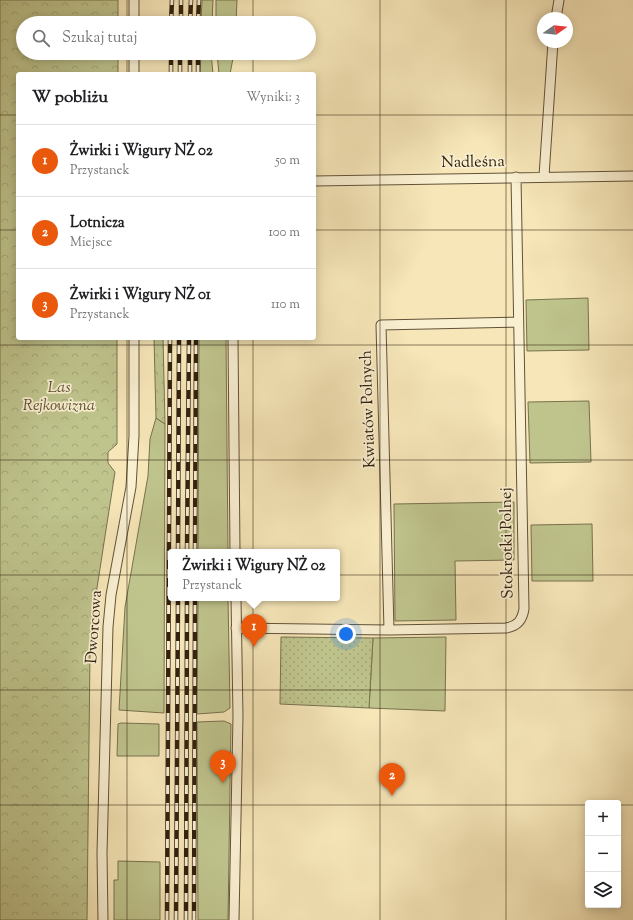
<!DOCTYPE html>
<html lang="pl">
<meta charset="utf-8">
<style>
body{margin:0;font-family:"Sorts Mill Goudy",serif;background:#f2f2f2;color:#202124}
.controls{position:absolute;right:12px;bottom:12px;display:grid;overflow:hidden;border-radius:4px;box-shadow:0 2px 10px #0003}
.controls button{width:36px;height:36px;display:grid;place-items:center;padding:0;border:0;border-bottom:1px solid #e0e0e0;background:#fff;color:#202124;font:20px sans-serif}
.compass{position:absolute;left:537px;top:12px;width:36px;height:36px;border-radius:50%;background:#fff;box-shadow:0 2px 10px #0003;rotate:76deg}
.you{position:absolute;left:346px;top:634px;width:14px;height:14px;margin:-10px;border:3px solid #fff;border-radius:50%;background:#1a73e8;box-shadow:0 0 0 6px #1a73e833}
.badge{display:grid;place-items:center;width:26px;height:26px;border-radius:50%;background:#ea580c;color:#fff;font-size:13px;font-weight:700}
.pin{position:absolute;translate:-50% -33px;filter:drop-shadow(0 1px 2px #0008)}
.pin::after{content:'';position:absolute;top:21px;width:14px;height:12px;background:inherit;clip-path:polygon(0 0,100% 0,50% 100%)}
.popup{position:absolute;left:168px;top:549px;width:172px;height:52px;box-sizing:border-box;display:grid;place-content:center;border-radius:4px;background:#fff;filter:drop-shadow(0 1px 3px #0005);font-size:13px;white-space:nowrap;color:#757577}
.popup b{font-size:15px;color:#202124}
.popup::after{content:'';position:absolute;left:50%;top:100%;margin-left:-8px;border:8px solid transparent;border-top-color:#fff}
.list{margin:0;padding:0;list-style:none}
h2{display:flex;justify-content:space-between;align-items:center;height:52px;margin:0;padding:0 16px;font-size:17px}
h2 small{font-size:13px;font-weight:400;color:#757577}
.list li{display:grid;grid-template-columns:26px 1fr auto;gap:12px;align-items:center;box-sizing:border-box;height:72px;padding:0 16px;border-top:1px solid #e0e0e0}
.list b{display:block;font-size:15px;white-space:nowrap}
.list p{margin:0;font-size:13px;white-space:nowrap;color:#757577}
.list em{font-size:13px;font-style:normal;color:#757577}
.icon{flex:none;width:22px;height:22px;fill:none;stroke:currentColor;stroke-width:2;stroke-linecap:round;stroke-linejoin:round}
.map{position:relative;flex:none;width:633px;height:920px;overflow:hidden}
.search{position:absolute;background:#fff;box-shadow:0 2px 10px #0003;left:16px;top:16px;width:300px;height:44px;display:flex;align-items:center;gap:10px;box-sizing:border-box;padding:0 14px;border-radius:22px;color:#757577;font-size:15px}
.panel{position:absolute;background:#fff;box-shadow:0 2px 10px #0003;left:16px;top:72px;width:300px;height:268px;border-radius:4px}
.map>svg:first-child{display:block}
.grass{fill:#bfc48d;stroke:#78724e}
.forest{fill:url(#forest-crowns);stroke:#78724e}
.garden{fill:url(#garden-dots);stroke:#78724e}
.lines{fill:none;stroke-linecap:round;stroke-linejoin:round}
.minor-casing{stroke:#625238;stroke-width:11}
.minor{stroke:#f9efd1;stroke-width:9}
.rail-casing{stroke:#31210e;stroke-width:4.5}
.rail{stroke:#f9efd1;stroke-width:3;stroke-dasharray:9;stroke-linecap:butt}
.grid{fill:none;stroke:#31210e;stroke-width:1;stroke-opacity:0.55}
.labels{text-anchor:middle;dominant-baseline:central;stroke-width:3.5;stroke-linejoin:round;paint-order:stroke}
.street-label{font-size:16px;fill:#31210e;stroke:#f9efd1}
.park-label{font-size:16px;font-style:italic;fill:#5c5234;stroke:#f9efd1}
</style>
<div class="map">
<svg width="633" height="920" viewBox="0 0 633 920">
<defs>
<pattern id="forest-crowns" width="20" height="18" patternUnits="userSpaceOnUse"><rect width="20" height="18" fill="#bfc48d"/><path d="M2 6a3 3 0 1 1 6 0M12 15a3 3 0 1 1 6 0" fill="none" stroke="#a5a878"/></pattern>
<pattern id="garden-dots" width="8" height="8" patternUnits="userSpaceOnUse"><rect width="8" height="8" fill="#bfc48d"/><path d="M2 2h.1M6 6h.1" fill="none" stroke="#a5a878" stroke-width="1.8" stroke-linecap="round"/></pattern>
</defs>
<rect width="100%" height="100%" fill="#f6e6b8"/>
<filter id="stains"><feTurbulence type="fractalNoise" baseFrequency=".005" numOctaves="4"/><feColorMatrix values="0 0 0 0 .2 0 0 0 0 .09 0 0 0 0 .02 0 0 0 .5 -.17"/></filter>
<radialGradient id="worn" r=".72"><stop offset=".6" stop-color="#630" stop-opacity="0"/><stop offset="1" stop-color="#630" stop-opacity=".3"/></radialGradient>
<!-- grass -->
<path class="grass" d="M202,0H213L212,23H201Z
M216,0H237L236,23H216Z
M201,53H211L213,74H200Z
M217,53H234L230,74H219Z
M588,298L589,350L527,351L526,300Z
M199,338H226L228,552H198Z
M589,401L591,462L530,463L528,402Z
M156,418L165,424L164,713L119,710L125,607L148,476L150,439Z
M514,502V560L455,561L456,620L395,621L394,504Z
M592,524L593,581H532L531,525Z
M198,598H228L230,708L224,712L197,714Z
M446,637L445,711L369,708L373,638Z
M224,721L231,724L228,920H198L197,722Z
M121,723L159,724V756H117L118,724Z
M118,861L160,862V920H114V880H118Z"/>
<!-- forest -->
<path class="forest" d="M0,0H118V23H23V53H118V74H18V338H117V444L108,452V463L115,472L92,620L90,652L87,920H0Z
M154,338H163L165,424L156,418Z"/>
<!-- garden -->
<path class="garden" d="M281,637L373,638L369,708L280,704Z"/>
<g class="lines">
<!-- minor casing -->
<g class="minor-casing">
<path id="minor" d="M134,0V23
M556,18L559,0
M134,74V53
M544,176L553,42
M314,181L633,176
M233,338L235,552
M236,628L389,630L506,628C517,626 522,621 524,609L516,177
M389,630L381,325L518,322
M103,920L102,853L108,627L111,595L131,487L134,436V338
M234,920L238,716L236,598"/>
</g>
<!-- minor -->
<use href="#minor" class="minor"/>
<!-- rail casing -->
<g class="rail-casing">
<path id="rail" d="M171,23L172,0
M181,23V0
M190,23L191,0
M198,23L199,0
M171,74V53
M180,74V53
M190,74V53
M198,74V53
M178,552L179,338
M187,552L189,338
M195,552L196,338
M167,920L170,338
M176,920L178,598
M186,920L187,598
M194,920L195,598"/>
</g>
<!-- rail -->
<use href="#rail" class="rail"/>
</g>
<!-- grid -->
<path class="grid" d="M127,0V23M253,0V23M380,0V920M506,0V920M127,53V74M253,53V74M0,115H18M314,115H633M0,230H18M314,230H633M127,338V920M253,338V920M0,345H633M0,460H633M0,575H633M0,690H633M0,805H588M618,805H633"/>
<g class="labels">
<!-- street labels -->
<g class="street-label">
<text transform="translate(473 163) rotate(-1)">Nadleśna</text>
<text transform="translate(369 409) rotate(-92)">Kwiatów Polnych</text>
<text transform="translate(508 543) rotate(-91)">Stokrotki Polnej</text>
<text transform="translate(95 627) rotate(-86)">Dworcowa</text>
</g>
<!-- park labels -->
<g class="park-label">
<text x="59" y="388">Las<tspan x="59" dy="18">Rejkowizna</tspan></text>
</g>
</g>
<rect width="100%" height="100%" filter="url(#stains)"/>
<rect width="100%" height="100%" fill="url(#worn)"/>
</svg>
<div class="controls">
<button>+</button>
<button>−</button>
<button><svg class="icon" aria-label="layers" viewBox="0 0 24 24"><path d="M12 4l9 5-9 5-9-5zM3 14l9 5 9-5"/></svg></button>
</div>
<svg class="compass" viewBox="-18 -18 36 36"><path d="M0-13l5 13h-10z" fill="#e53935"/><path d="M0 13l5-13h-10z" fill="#757577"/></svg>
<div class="you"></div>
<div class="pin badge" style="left:254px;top:647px">1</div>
<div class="popup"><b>Żwirki i Wigury NŻ 02</b>Przystanek</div>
<div class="pin badge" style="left:392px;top:796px">2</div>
<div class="pin badge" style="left:223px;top:783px">3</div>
<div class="search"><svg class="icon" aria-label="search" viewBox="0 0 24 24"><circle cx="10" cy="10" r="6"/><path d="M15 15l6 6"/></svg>Szukaj tutaj</div>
<section class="panel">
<h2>W pobliżu<small>Wyniki: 3</small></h2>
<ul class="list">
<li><span class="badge">1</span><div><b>Żwirki i Wigury NŻ 02</b><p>Przystanek</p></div><em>50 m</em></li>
<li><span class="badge">2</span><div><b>Lotnicza</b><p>Miejsce</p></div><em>100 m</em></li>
<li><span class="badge">3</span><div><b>Żwirki i Wigury NŻ 01</b><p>Przystanek</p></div><em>110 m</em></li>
</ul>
</section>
</div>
